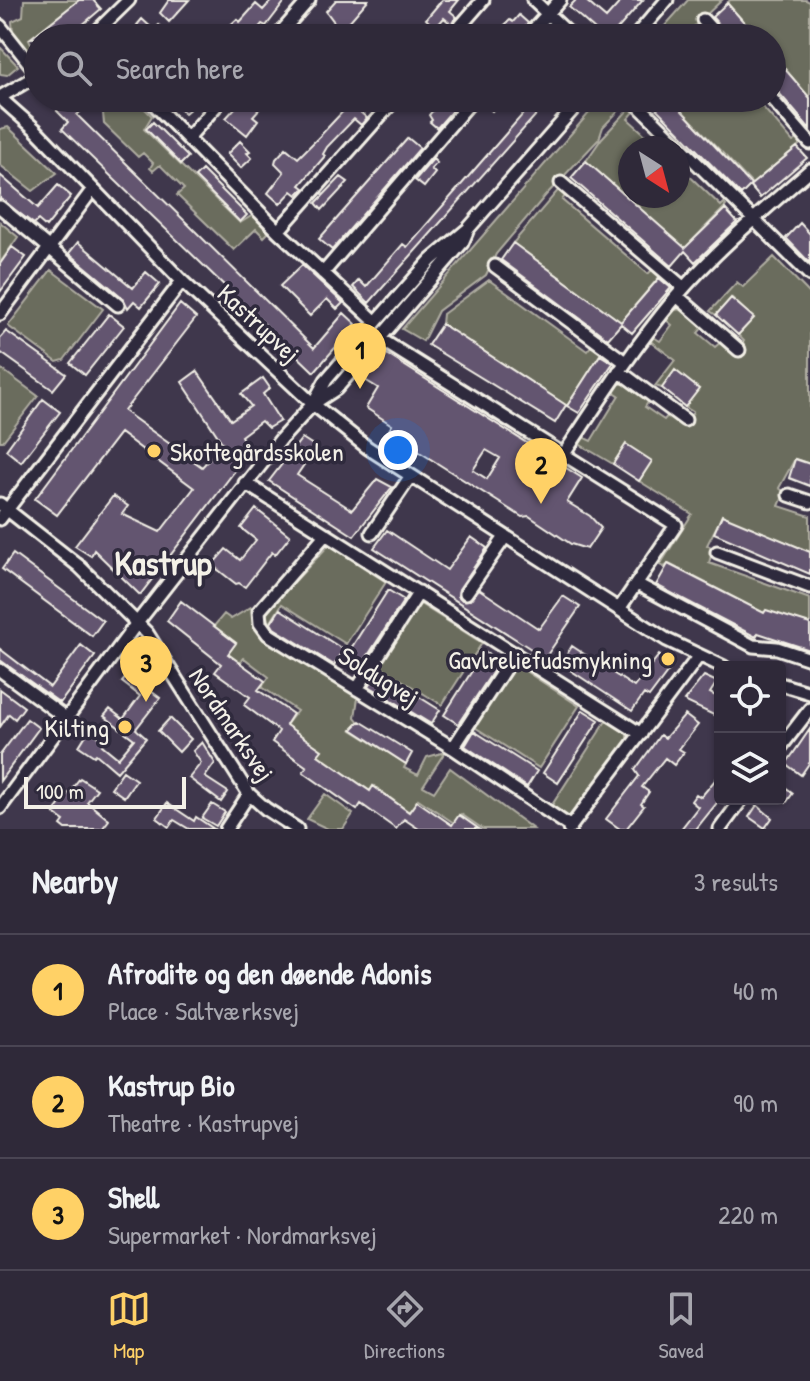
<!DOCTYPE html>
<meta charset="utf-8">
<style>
body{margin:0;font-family:"Patrick Hand",sans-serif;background:#3b3544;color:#f1f3f6}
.controls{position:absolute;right:24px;bottom:24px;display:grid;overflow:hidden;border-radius:8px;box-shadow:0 2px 6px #0004}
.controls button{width:72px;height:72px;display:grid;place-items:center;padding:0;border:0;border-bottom:2px solid #4a4553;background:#2f2939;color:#f1f3f6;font:40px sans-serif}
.compass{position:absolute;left:618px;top:136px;width:72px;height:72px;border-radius:50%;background:#2f2939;box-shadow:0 2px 6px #0004;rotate:144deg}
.scale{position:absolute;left:24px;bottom:20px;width:162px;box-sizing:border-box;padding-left:8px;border:4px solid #f4f1e8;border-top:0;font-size:22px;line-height:28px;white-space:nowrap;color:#f4f1e8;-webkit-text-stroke:6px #2f2a3d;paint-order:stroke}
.you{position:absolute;left:398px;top:450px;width:28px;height:28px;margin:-20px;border:6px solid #fff;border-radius:50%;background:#1a73e8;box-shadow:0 0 0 12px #1a73e833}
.badge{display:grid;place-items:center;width:52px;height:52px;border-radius:50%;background:#ffd166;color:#111;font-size:26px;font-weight:700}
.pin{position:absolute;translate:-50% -66px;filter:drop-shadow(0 2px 4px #0008)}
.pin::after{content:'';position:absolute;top:42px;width:28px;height:24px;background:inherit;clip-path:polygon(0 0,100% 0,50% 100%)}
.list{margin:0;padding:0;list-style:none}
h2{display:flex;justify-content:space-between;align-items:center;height:104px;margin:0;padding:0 32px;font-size:34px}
h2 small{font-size:26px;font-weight:400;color:#a7a6ae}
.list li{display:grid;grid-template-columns:52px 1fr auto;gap:24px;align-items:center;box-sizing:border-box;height:112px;padding:0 32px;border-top:2px solid #4a4553}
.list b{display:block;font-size:30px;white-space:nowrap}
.list p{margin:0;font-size:26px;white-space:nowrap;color:#a7a6ae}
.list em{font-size:26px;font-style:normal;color:#a7a6ae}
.icon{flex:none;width:44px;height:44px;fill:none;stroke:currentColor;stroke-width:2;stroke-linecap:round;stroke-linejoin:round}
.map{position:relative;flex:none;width:810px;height:829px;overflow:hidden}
.search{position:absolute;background:#2f2939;box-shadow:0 2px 6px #0004;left:24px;right:24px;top:24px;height:88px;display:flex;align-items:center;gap:20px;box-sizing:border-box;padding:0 28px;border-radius:44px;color:#a7a6ae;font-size:30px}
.sheet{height:440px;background:#2f2939}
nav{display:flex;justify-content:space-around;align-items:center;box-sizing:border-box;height:112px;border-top:2px solid #4a4553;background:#2f2939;font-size:22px;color:#a7a6ae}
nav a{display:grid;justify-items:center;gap:4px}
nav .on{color:#ffd166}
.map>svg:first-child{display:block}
.green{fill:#6b6c5d;stroke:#b0aea2;stroke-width:2}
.building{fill:#64546f;stroke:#f4f1e8;stroke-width:2;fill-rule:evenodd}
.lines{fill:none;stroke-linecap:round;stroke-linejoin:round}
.minor-casing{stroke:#f4f1e8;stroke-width:17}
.minor{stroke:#2f2a3d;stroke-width:11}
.poi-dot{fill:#ffd166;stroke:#2f2a3d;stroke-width:3}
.labels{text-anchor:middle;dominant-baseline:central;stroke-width:7;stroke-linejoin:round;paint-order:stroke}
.street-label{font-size:26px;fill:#f4f1e8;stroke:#2f2a3d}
.poi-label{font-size:26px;fill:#f4f1e8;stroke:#2f2a3d;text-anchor:end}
.district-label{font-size:34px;font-weight:bold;fill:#f4f1e8;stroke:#2f2a3d}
</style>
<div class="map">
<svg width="810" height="829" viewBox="0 0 810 829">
<rect width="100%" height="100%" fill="#3f374c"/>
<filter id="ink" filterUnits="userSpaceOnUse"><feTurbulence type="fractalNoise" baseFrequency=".0125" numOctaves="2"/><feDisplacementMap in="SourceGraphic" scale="16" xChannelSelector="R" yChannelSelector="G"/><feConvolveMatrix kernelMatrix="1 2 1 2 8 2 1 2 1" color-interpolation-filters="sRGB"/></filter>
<g filter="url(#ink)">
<!-- green -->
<path class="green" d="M24,0H79L29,39L37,56L35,58L13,32L12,21L23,16Z
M688,0H722L682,38H654Z
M730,0H806L810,2V98L772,54V38H758L727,3Z
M0,47L18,66L7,75L0,74Z
M118,98H134L152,116L144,129L240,223L253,215L270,231L264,237L256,229L234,250L177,195L184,189L160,165L153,171L150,168L153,163L143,153L138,157L104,124L103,113Z
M602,98H631L603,127L599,139L546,195L496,254L486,275L438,311L423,341L402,329Z
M670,98H755L793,142L799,138L803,142L752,184Z
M630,108L634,112L628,119L660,148H630V196H678V165L721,206L724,203L726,206L685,248L586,161L602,138Z
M8,127L57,173L33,191L0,165V129Z
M560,188L567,193L562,200L648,274L654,268L661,275L621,322L513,243Z
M0,222L18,237L0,263Z
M774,257L810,294V464L795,459L779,488L785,492L779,506L810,516V552L722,516L707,545L713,548L709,563L810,599V624L764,613L669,564L664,567L660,565L692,514L639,481L651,461L626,445L613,464L579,444L583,437L591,441L619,395L611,390L618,384H628L650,399L645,407L664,420L670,413L686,424L693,412L685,407L699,389L675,371L662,388L655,386L675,360L649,340L652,336L660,341L672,325L666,320L675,310L683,309L704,326L698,333L715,347L722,341L740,356L745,349L741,345L744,341L738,335L753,318L732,298L716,315L710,311L737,282L743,287Z
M51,270L103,309L64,360L57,362L8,326Z
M489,280L587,351L591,346L601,353L567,406L442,324L443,314Z
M0,368L38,396L3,441H0Z
M329,545L386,582L346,644L282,604L269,625L266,612Z
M417,602L482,643L442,705L377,665Z
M251,607L256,625L265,638L358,698L355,717L359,722L352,730L406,764L404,768L418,775L427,757L445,752L423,786L434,792L450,768L533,829H483L461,814L454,823L418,799L409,812L374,786L370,791L318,755L321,750L286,725L297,711L262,687L269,677L244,658L240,663L228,654L236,643L214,626L224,614L231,619Z
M513,663L579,706L539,768L473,726Z
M606,721L627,734V739L567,819L553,809L552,805Z
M325,794L353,814L343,829H328L307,819Z"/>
<!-- building -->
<path class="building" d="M79,0H93L101,9L67,38L62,35L59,38H31Z
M169,0H189L169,22L160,13Z
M272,0H286L266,26L262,24L250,38H233L224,31L237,19L240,22L256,4L263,10Z
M336,0H368L335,38H319L334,22L326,11Z
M442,0H459L450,11L457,17L451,24L444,18L431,33L437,38H403L397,34L405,25L417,36L429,22L426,19Z
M576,0H585L606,18L622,0H643L610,38H604L569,7Z
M727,3L758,38H731L712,17Z
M519,15L528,23L518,38H491L510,20L513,22Z
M142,19L154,30L159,25L167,33L163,38H142L136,33L140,28L137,25Z
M772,54L810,98V129L772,85Z
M71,98H80L87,105L77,115L314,348L344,313L356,324L314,372L62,129L68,122L57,111Z
M182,98H203L185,113L176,105Z
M244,98H269L253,116L258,120L247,135L226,118Z
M340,98H364L369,103L360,112L367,118L361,125L354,119L327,147L323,154L325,156L300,185L304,188L297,195L292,191L280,204L268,193L284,172L275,163L276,159L286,148L298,158L318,138L348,106Z
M443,98H463L437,128L430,122L432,120L429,115Z
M490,98H503L492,111L485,104Z
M537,98H551L369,303L353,287L359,280L366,287L403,244L407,247Z
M646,98H670L751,185L797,147L807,158L760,198L750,186L741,195Z
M153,122L188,157L181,164L146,129Z
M408,138L420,148L332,250L319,239Z
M240,141L250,151L247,153L252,158L241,168L227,154Z
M433,159L437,163L431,169L435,173L424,187L415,180Z
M586,161L685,248L725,209L737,222L695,262L685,251L672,266L571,178Z
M202,170L247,215L240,222L195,177Z
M0,175L38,208L58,185L71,196L46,227L38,220L34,224L0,199Z
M341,177L348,182L322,210L316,203Z
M800,223L810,234V263L786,238Z
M78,242L133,288L146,272L160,284L141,307L134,301L128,308L123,298L69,253Z
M513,243L621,322L659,278L671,288L632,333L621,324L608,339L501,260Z
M12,247L26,257L0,292V264Z
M302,265L343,303L337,309L327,299L310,316L280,286Z
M731,298L754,318L738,335L716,315Z
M180,304L196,318L124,411L202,467L223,444L182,382L197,371L231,420L251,406L241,394L263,378L270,388L263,394L280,421L268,428L261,421L241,436L250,451L140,595L94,550L91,556L75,546L113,496L128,506L122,514L160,532L194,488L120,433L57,515L35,499Z
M109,314L124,326L85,375L70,363Z
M442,324L566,405L555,423L428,345Z
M6,331L66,374L53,390L0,352V338Z
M383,352L582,478L567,502L590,516L601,528L587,549L571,544L529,516L522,517L388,432L392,425L366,408L378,388L365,380ZM486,450L500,458L487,479L473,470Z
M600,355L613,363L579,413L567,406Z
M675,370L699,389L685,407L662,388Z
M43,399L60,412L21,462L6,450Z
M302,438L316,447L297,475L352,510L377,479L392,487L354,536L269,481Z
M626,444L652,461L639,481L613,464Z
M795,459L810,464V486L789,478Z
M256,509L290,536L275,555L272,552L245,587L239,583L236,584L212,565L226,549L240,560L256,540L241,528Z
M722,515L810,552V574L714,533Z
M387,530L447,570L471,537L487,548L459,589L458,596L462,600H470L479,589L539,629L563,596L580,607L545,658L374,548Z
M13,554L103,621L92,636L2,569Z
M668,564L764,613L766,610L810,624V650L758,633L756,637L656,585Z
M388,590L404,600L363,663L348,653Z
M181,601L236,643L228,654L265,681L258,690L293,714L286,725L322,750L318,755L370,791L373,786L409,812L417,801L452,825L459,815L479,829H419L404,819L396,829L361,804L357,810L303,772L307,767L272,742L279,731L244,705L250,697L215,672L221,664L167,621Z
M280,609L344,650L334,665L274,628L271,623Z
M81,645L95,656L60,703L0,660V649L50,687Z
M572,646L634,687L659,655L673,665L649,697L644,694L632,711L561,664Z
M484,652L500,661L458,724L444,715Z
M132,670L150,684L147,688L160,698L136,729L146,738L117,772L96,754L94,756L79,746L89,730L105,741L102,745L118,758L134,739L104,716L110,709L123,719L140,696L122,682Z
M378,671L440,710L431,724L369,686Z
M704,676L717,682L710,693L720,698V718L684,701Z
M0,689L24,707L15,719L9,714L0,727Z
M583,710L599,720L558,783L543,773Z
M685,715L698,725L679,749L684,752L674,765L665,758L642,787L649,792L641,804L644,806L626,829H620L606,819L639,776L635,770L651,748L660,735L665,738Z
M170,718L191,739L179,752L158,731Z
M27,719L39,728L0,781V755Z
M360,721L412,753L406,764L352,729Z
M810,729V762L801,775L786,764Z
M474,731L537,771L527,787L465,746Z
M202,742L215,763L205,777L228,792L221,802L189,778L201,763L193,751Z
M123,771L136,780L124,797L111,788Z
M720,774V799L696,829H681L698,807L691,801L696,794L701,797Z
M80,778L97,789L87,802L109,820L102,829H66L61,825L64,821L53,813Z
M780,783L793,793L786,803L780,799Z
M167,803L194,821L196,817L214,829H189L174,820L169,827L157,818Z
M212,804L225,812L216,826L202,818Z
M757,805L772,818L765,828L749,817Z"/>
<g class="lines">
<!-- minor casing -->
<g class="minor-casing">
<path id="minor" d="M533,0L573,38
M703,20L719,38
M0,26L38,74
M90,38L129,0
M276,38L309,0
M450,38L483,0
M526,38L560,0
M634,38L667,0
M0,97L38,75
M0,98L35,129L182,281L313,404L368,448L667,640L724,667
M148,98L278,231L376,322
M771,98L810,143
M633,100L810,275
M188,138L223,98
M561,183L684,288
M0,207L118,305
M278,231L396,98
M495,266L625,362
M323,273L474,98
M677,296L739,350
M0,314L93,189
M371,328L380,339L676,525L619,609
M619,371L685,420
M315,400L326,380L376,322L431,260L468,229L583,98
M564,454C599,401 634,347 675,298C715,251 764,210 810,170
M245,483L641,734
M789,495L810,502
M0,504L79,566L147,633L249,794L266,809L297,829
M0,519L182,281
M372,533L410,477
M325,535L259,611L260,623L268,634L453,748L571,827
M717,552L810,587
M637,584L753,646L777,648L810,659
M466,593L505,537
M0,670L67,719
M780,684L810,693
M357,689L419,592
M453,748L515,653
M780,748L810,709
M0,808L137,623L281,439L313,404L336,389L462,243L468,229
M226,829L249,794
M569,829L698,657
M720,829L742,799"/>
</g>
<!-- minor -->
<use href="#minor" class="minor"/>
</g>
</g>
<!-- markers -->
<g class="poi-dot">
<circle cx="154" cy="451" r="8"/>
<circle cx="668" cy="659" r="8"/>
<circle cx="125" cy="727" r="8"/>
</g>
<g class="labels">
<!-- street labels -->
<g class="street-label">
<text transform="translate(259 323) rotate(43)">Kastrupvej</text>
<text transform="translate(379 676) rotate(32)">Soldugvej</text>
<text transform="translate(232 724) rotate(56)">Nordmarksvej</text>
</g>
<!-- poi labels -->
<g class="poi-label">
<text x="170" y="451" text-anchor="start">Skottegårdsskolen</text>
<text x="652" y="659">Gavlreliefudsmykning</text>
<text x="109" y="727">Kilting</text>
</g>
<!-- district labels -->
<g class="district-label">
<text x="163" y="563">Kastrup</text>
</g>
</g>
</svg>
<div class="controls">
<button><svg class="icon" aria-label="locate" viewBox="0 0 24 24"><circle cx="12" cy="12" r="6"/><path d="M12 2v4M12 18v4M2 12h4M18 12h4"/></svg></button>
<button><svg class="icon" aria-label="layers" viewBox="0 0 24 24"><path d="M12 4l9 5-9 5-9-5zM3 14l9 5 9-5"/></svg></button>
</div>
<svg class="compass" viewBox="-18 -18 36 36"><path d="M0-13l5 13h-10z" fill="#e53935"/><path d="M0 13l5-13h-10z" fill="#a7a6ae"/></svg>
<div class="scale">100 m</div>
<div class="you"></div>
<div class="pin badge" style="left:360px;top:389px">1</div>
<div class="pin badge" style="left:541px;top:504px">2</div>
<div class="pin badge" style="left:146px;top:702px">3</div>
<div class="search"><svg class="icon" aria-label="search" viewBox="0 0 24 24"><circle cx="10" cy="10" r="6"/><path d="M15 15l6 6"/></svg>Search here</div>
</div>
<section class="sheet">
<h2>Nearby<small>3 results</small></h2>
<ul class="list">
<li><span class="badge">1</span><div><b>Afrodite og den døende Adonis</b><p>Place · Saltværksvej</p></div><em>40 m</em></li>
<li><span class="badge">2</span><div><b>Kastrup Bio</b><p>Theatre · Kastrupvej</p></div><em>90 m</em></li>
<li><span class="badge">3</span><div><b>Shell</b><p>Supermarket · Nordmarksvej</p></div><em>220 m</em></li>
</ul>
</section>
<nav>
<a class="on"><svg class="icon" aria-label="map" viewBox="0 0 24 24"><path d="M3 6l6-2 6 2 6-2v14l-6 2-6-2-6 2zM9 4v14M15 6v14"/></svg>Map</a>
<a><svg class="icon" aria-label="directions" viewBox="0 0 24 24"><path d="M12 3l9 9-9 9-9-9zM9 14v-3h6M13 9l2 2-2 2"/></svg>Directions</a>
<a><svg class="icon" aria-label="saved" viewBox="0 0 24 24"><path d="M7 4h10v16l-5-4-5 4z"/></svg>Saved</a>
</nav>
